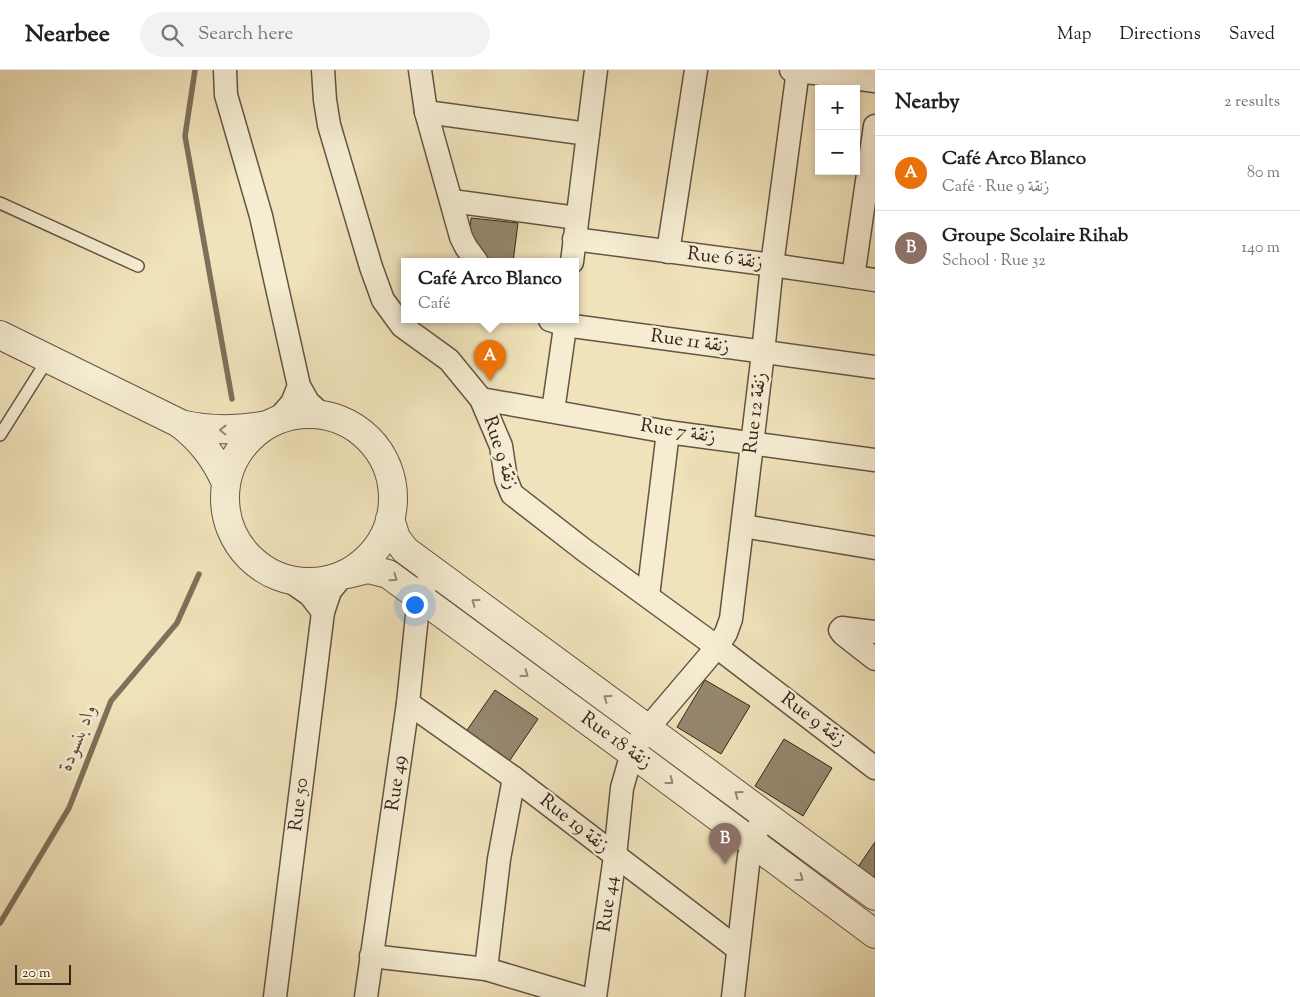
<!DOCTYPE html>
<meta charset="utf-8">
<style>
body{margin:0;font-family:"Sorts Mill Goudy",Amiri,serif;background:#f2f2f2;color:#222}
.controls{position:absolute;right:15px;top:15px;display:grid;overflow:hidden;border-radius:0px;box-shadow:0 2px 8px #0003}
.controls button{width:45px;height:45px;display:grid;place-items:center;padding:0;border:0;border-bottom:1px solid #e0e0e0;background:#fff;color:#222;font:25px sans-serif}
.scale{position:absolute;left:15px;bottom:12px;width:56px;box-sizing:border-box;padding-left:5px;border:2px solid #34251c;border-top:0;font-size:14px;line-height:18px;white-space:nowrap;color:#34251c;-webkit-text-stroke:4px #f5ecd2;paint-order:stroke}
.you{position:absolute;left:414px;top:534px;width:18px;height:18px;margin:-12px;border:4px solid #fff;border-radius:50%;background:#1a73e8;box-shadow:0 0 0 8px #1a73e833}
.badge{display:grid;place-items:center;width:32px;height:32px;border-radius:50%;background:#ea580c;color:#fff;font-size:16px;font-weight:700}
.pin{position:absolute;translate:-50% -41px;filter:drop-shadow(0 1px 2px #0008)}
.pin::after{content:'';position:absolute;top:26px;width:18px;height:15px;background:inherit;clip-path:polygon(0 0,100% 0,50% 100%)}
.popup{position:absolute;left:401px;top:188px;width:178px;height:65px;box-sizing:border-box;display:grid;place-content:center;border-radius:0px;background:#fff;filter:drop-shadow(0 1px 4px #0005);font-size:16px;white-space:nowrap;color:#767676}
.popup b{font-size:19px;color:#222}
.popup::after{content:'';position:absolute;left:50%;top:100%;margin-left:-10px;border:10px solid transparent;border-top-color:#fff}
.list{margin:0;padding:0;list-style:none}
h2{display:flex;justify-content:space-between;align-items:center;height:65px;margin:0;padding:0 20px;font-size:21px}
h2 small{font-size:16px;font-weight:400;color:#767676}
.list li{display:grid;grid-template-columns:32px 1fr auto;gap:15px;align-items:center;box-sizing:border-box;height:75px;padding:0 20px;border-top:1px solid #e0e0e0}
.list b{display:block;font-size:19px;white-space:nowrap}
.list p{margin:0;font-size:16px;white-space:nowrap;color:#767676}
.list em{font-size:16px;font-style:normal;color:#767676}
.icon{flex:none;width:28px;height:28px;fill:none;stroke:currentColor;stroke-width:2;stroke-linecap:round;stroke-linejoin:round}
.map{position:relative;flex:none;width:875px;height:927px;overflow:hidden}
header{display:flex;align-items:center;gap:30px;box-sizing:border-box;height:70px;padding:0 25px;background:#fff;border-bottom:1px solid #e0e0e0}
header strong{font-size:24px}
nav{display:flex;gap:28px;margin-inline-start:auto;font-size:18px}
.search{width:350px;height:45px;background:#f2f2f2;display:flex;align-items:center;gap:12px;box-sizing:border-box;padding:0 18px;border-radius:28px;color:#767676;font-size:19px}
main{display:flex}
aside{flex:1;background:#fff}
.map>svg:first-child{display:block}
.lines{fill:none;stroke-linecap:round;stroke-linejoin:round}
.stream{stroke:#7e705a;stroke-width:5.5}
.building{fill:#96876e;stroke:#34251c}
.service-casing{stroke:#635444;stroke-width:14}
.minor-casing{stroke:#635444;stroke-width:25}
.tertiary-casing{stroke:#635444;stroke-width:30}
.service{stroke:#f5ecd2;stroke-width:11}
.minor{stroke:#f5ecd2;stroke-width:22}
.tertiary{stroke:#f5ecd2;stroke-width:28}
.oneway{stroke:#948877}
.labels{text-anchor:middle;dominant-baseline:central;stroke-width:5;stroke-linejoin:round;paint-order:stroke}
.street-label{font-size:19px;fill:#34251c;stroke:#f5ecd2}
.water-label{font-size:20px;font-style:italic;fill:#5f5140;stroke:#f5ecd2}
</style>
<header>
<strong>Nearbee</strong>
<div class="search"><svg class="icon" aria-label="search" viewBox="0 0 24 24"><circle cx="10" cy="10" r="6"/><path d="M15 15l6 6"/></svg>Search here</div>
<nav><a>Map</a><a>Directions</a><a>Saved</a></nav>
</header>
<main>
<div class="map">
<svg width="875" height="927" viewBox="0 0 875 927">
<rect width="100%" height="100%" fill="#f0e2ba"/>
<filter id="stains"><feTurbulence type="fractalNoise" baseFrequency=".004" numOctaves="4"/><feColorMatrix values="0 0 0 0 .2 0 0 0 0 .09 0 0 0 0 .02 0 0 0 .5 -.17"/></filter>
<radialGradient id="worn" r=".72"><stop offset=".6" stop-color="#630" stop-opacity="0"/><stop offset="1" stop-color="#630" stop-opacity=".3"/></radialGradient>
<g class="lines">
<!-- stream -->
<path class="stream" d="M195,0L185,66L232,329
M0,853L69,738L111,631L177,553L199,504"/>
</g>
<!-- building -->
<path class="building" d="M471,148L518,153L513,192H488L469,173Z
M705,610L750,636L721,684L677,657Z
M495,620L538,649L508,693L465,663Z
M784,669L832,698L803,746L755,716Z
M875,772V808L858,797Z"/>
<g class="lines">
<!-- service casing -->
<g class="service-casing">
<path id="service" d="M0,133L138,196
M0,365L48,289"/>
</g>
<!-- minor casing -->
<g class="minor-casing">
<g id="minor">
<path d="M225,0L226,25L261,146L299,316L308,332L322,345"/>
<path d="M323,0L325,30L329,55L371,197L383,230L402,256L449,290L481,329L501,376L506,409L512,424L584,480L717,577L875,698"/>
<path d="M420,0L426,42L461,167L466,177L477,192"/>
<path d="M791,0L875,11"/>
<path d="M426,42L588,64"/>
<path d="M452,131L577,148"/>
<path d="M574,169L772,195L875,210"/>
<path d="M668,182L696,0"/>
<path d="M572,192L596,0"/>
<path d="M853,207L875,56"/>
<path d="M550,250L565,255L875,297"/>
<path d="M481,329L668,362L875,390"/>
<path d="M553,341L566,250"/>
<path d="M279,348L292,333L299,316"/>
<path d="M743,456L875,478"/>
<path d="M290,511L310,525L323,542"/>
<path d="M648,526L668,362"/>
<path d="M875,562L842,558L840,560L843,564L875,589"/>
<path d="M408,633L514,708L738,879"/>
<path d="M371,886L486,899L580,927"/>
<path d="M486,899L499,789L514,708"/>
<path id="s1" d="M275,927L323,542L330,521L343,505"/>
<path id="s2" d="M366,927L408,633L419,526L434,502"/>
<path id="s3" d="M595,927L615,786L622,718L632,683L648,658L717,577L726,563L731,549L763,283L772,195L798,0"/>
<path d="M733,927L749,786L755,765L765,744"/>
</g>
</g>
<!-- tertiary casing -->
<g class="tertiary-casing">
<path id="tertiary" d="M0,265L179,353C201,370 215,388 226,413
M225 428a84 84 0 1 1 168 0a84 84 0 1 1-168 0Z
M180,354C210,361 237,361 267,355
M390,449L396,468L405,480L875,826
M348,504L368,499L388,504L632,683L875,864"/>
</g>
<!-- service -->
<use href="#service" class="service"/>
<!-- minor -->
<use href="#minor" class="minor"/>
<!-- tertiary -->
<use href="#tertiary" class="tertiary"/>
</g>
<!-- one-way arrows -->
<defs><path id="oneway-chevron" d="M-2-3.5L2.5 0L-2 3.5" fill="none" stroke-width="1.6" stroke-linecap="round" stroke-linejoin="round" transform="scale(1.25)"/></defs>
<g class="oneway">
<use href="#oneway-chevron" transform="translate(223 360) rotate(-179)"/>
<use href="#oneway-chevron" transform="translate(394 508) rotate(35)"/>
<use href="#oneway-chevron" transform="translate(475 532) rotate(-144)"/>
<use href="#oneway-chevron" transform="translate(525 604) rotate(36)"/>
<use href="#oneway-chevron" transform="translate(607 628) rotate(-144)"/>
<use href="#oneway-chevron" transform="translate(670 711) rotate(37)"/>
<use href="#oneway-chevron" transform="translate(738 724) rotate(-144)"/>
<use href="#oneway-chevron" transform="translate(800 808) rotate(36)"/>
</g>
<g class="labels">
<!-- street labels -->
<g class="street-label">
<text transform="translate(725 189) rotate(7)">Rue 6 زنقة</text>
<text transform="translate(690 272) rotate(8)">Rue 11 زنقة</text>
<text transform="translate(756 343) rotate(-83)">Rue 12 زنقة</text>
<text transform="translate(678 362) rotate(9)">Rue 7 زنقة</text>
<text transform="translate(500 383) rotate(72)">Rue 9 زنقة</text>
<text transform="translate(813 650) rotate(37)">Rue 9 زنقة</text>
<text transform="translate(616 671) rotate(36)">Rue 18 زنقة</text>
<text stroke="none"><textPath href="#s2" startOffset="216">Rue 49</textPath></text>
<text stroke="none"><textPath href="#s1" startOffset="194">Rue 50</textPath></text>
<text transform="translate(574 754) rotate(38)">Rue 19 زنقة</text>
<text stroke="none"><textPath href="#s3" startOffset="94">Rue 44</textPath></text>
</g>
<!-- water labels -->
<g class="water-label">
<text transform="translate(79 668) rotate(-68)">واد بنسودة</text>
</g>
</g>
<rect width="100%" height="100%" filter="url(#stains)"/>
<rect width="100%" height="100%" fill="url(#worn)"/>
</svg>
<div class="controls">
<button>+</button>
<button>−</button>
</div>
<div class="scale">20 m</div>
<div class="you"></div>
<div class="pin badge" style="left:490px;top:311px;background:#e8710a">A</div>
<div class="popup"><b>Café Arco Blanco</b>Café</div>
<div class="pin badge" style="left:725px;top:794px;background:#8d6e63">B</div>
</div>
<aside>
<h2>Nearby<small>2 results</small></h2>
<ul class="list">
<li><span class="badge" style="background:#e8710a">A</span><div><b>Café Arco Blanco</b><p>Café · Rue 9 زنقة</p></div><em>80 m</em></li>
<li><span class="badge" style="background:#8d6e63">B</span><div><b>Groupe Scolaire Rihab</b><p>School · Rue 32</p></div><em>140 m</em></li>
</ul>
</aside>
</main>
